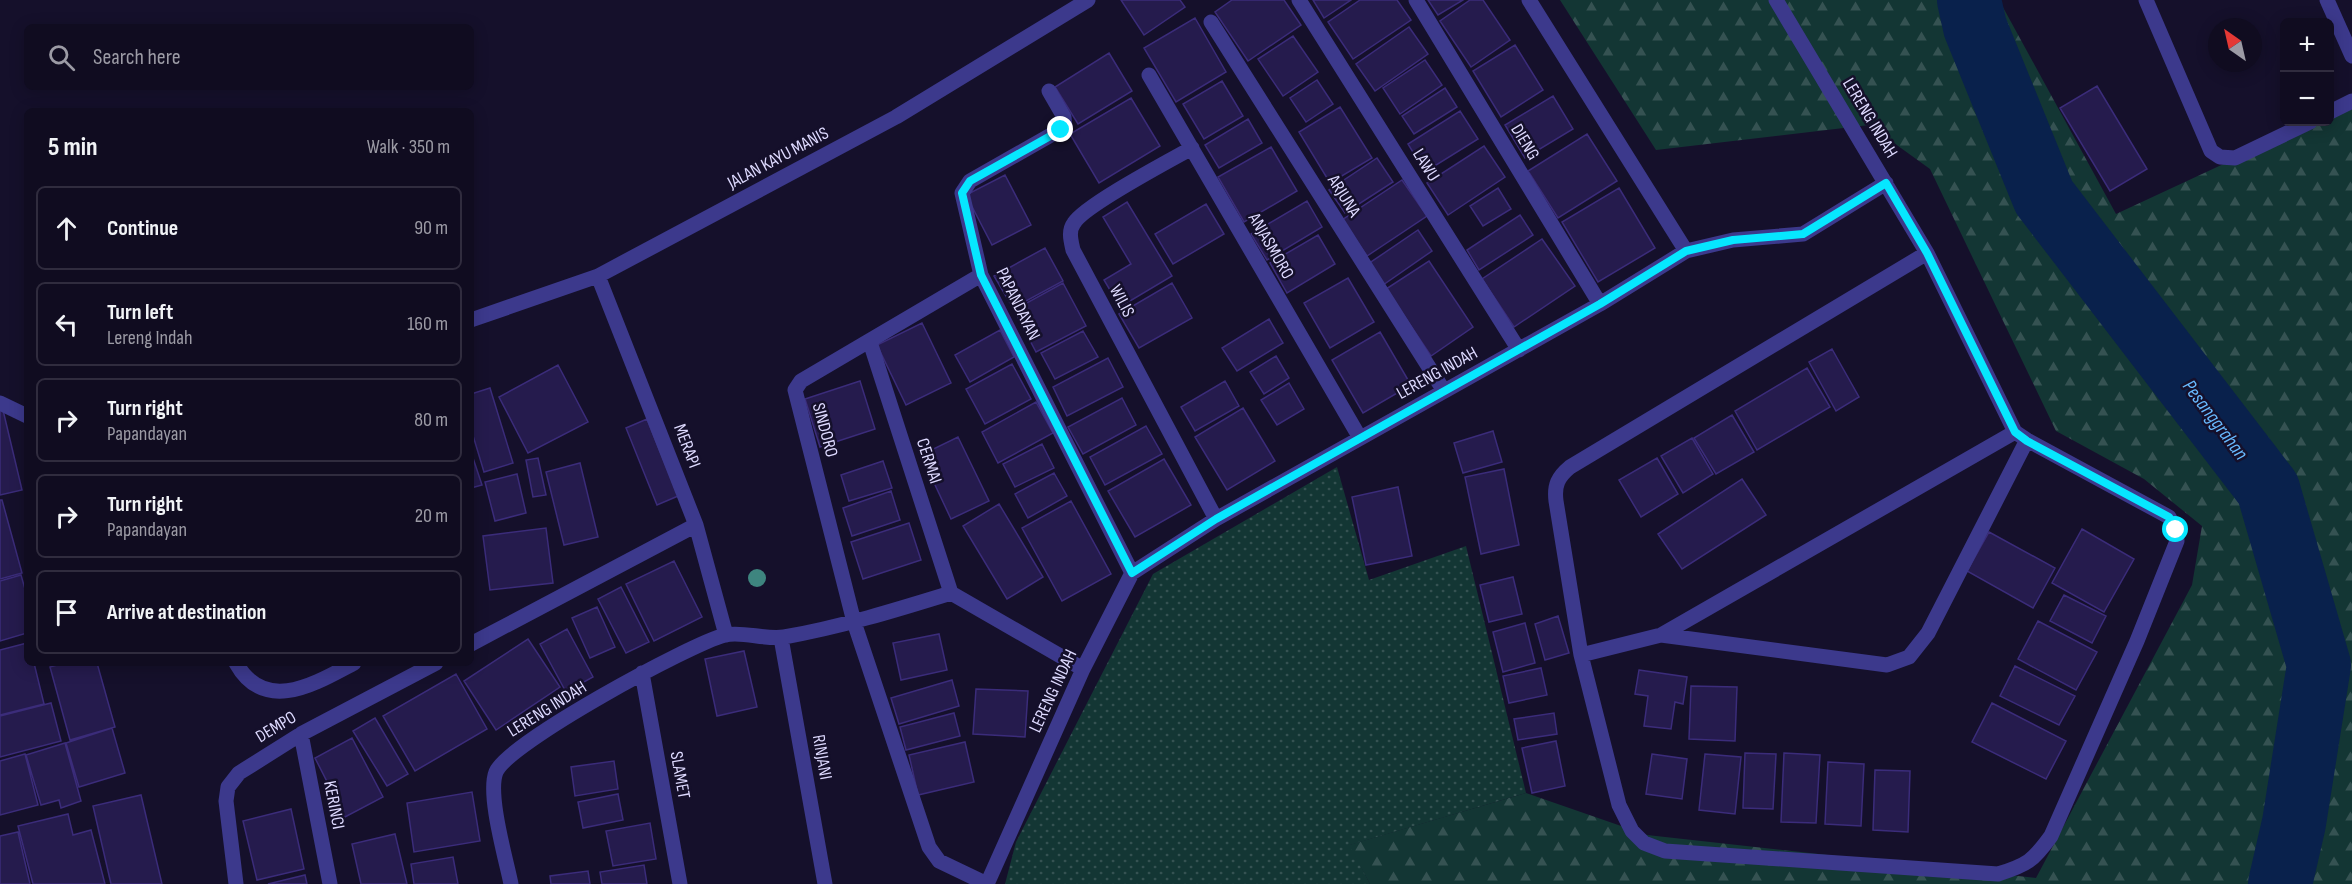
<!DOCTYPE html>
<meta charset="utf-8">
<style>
body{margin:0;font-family:"Sofia Sans Condensed",sans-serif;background:#191529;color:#f1f3f6}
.controls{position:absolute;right:18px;top:18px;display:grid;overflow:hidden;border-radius:9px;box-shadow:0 3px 15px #0003}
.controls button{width:54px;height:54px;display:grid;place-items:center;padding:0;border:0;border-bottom:2px solid #302c3e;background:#100c20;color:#f1f3f6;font:30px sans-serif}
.compass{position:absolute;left:2208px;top:18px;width:54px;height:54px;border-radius:50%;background:#100c20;box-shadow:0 3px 15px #0003;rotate:326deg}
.stop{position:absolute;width:18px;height:18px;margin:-14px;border:4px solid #06e7ff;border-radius:50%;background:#fff}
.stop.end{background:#06e7ff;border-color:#fff;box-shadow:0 2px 6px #0008}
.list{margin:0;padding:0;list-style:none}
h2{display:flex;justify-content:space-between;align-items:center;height:78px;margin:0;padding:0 24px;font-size:26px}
h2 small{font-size:20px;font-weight:400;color:#9c9ba5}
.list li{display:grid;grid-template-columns:39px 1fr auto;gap:18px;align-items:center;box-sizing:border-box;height:84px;margin:0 12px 12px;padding:0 12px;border:2px solid #302c3e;border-radius:9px}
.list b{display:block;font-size:22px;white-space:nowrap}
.list p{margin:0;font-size:20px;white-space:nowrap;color:#9c9ba5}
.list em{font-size:20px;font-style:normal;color:#9c9ba5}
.icon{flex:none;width:33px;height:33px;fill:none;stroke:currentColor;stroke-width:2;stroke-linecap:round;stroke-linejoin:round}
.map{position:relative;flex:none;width:2352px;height:884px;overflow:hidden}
.search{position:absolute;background:#100c20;box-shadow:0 3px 15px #0003;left:24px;top:24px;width:450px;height:66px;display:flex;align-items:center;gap:15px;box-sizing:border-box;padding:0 21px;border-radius:9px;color:#9c9ba5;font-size:22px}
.panel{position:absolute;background:#100c20;box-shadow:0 3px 15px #0003;left:24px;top:108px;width:450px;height:558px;border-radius:9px}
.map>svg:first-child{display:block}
.grass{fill:url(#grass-dots)}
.forest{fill:url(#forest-firs)}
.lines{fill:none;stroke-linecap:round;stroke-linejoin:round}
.river{stroke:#09214c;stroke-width:64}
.building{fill:#251b4d;stroke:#3b2c7a;stroke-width:1.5}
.minor{stroke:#3c398c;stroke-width:15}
.tree{fill:#3e857f}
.route{stroke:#06e7ff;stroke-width:8}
.labels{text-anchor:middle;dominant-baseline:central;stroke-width:5;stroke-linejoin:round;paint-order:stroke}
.street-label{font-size:18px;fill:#dedaff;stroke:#15102b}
.water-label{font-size:20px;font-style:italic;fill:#68baff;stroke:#15102b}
</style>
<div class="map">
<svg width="2352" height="884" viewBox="0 0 2352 884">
<defs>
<pattern id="grass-dots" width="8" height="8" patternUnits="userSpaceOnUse" patternTransform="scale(1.5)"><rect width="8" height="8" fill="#133634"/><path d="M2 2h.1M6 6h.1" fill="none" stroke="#355252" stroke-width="1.8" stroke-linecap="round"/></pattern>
<pattern id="forest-firs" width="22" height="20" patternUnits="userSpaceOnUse" patternTransform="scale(1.5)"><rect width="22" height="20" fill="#133634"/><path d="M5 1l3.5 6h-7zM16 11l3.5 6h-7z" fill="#355252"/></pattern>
</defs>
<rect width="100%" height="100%" fill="#15102b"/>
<!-- grass -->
<path class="grass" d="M1337,467L1369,580L1466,546L1526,793L1350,845L1370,884H1005L1016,842L1153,574Z"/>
<!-- forest -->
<path class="forest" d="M1560,0H1999L2116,214L2314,122H2330V114L2352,104V884H1370L1349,845L1526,793L1647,835L2036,878L2192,585L2202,526L2144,479L2056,431L1930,169L1869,125L1656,150Z"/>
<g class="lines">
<!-- river -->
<path class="river" d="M1969,0L1975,27L2044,197L2268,489L2319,665L2294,823L2280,884"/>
</g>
<!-- building -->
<path class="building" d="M1121,0H1180L1185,7L1144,35Z
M1232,0H1284L1301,25L1248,61L1215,12Z
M1313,0H1351L1324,18Z
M1360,0H1397L1411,20L1353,59L1328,22Z
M1428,0H1463L1438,15Z
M1470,0H1483L1510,40L1471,67L1440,21Z
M1195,18L1226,72L1176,102L1144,48Z
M1409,27L1428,54L1375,91L1356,64Z
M1293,36L1318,72L1283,96L1258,59Z
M1515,45L1543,90L1501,117L1473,71Z
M1109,53L1132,91L1078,124L1055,87Z
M1425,60L1442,85L1400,114L1383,88Z
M1317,80L1333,104L1306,122L1290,98Z
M1222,81L1243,116L1204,139L1183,104Z
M2097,86L2147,169L2110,191L2060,108Z
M1445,88L1457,107L1414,134L1402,116Z
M1553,96L1573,129L1525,158L1505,125Z
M1131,98L1160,146L1099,183L1070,134Z
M1340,107L1372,158L1330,183L1299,132Z
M1460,111L1478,139L1425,172L1408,144Z
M1248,119L1262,143L1219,168L1205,145Z
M1587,134L1617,181L1558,218L1528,171Z
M1484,146L1505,177L1448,215L1427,183Z
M1271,147L1297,191L1244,222L1218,177Z
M1377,158L1393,182L1345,213L1329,190Z
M1005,175L1031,225L992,245L966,195Z
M1402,180L1427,216L1367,256L1342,220Z
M1498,188L1511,209L1483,226L1470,206Z
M1619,188L1655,248L1598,282L1562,222Z
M1307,201L1322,227L1267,260L1251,234Z
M1127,202L1172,276L1120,307L1104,280L1131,264L1103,217Z
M1206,204L1224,234L1173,264L1155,234Z
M1520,215L1533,235L1479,270L1467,250Z
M1418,230L1432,251L1383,285L1368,264Z
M1318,235L1335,264L1287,293L1270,263Z
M1542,239L1575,286L1514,327L1482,279Z
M1045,248L1063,281L1013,308L994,276Z
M1429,261L1473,327L1431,356L1386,289Z
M1348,278L1374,322L1330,348L1304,303Z
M1063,283L1086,326L1036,352L1014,310Z
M1172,283L1192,318L1139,348L1119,314Z
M1269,319L1283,343L1237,371L1222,348Z
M922,323L951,383L906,405L877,345Z
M1000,330L1014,357L970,382L955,355Z
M1083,331L1098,357L1055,379L1041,353Z
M1380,332L1411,385L1363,413L1332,360Z
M1832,349L1859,397L1836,411L1809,362Z
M1276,356L1289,378L1264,394L1250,372Z
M1108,358L1123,387L1067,416L1053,387Z
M1012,364L1031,399L985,424L966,389Z
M558,365L588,422L528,453L499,397Z
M1807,368L1830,407L1757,450L1735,411Z
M860,381L875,429L820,447L805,399Z
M1225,381L1239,406L1195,431L1181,407Z
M1289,383L1304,409L1277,425L1261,400Z
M490,388L513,463L484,472L471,429V394Z
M1122,398L1136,425L1083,454L1068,427Z
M1036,402L1053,433L998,463L982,432Z
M1243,408L1275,461L1227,490L1195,437Z
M0,410H3L22,490L0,495Z
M1732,415L1754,452L1716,474L1694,438Z
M647,419L678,496L657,505L626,428Z
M1146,426L1162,454L1105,485L1090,457Z
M1493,431L1502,462L1463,473L1454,443Z
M958,437L989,501L951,519L921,455Z
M1692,438L1713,474L1683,493L1661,456Z
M1042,444L1054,468L1015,487L1003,464Z
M471,452L482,485L471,488Z
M538,458L546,495L533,497L526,460Z
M1657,458L1678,494L1641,517L1619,480Z
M1164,459L1191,505L1135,537L1108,491Z
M883,461L892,488L849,501L841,475Z
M580,463L598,537L564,545L546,472Z
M1504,469L1519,545L1481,554L1465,477Z
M1054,473L1067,496L1028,518L1015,494Z
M517,474L526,513L495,521L485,482Z
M1742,479L1766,515L1682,569L1658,534Z
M1398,487L1412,556L1366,565L1352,497Z
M891,491L900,520L852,536L843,508Z
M0,500H2L22,573L0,579Z
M1071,501L1111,574L1062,601L1022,528Z
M999,504L1043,577L1007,599L963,526Z
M909,523L921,560L863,579L851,542Z
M546,528L553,583L490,590L483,536Z
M2082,529L2134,559L2104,612L2052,583Z
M1989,532L2055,568L2033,608L1967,571Z
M674,561L702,617L654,641L626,584Z
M21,575L27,596V633L0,641V581Z
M1513,577L1522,614L1489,622L1480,585Z
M621,587L649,642L626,653L598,599Z
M2064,595L2106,616L2092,643L2050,621Z
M597,607L615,647L590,658L572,618Z
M1558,616L1569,653L1545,660L1535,624Z
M2038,621L2097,652L2076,690L2018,659Z
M1525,623L1535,663L1503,672L1493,632Z
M567,629L593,677L566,692L540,644Z
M939,634L947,670L901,680L893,643Z
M528,639L560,687L496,730L464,681Z
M27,643V663H34L44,704L0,715V650Z
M744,651L757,707L717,716L705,659Z
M64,663H97L115,727L70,740L50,667Z
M2015,666L2075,696L2059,725L2000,696Z
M1541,668L1547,695L1509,703L1503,676Z
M1639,670L1687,677L1683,704L1675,702L1671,729L1644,726L1648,696L1635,694Z
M456,674L487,729L415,771L383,716Z
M952,680L959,706L899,724L891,698Z
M1691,686L1737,687L1735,741L1689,739Z
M976,689L1028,691L1025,737L973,734Z
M51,703L61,741L0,757V716Z
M1992,703L2066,741L2046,779L1972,742Z
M954,713L960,736L906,750L900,727Z
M1554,713L1557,734L1518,740L1514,719Z
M375,718L408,774L387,786L353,731Z
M112,728L125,773L79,787L66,743Z
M352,738L383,797L345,817L315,758Z
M1556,741L1565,786L1532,793L1522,748Z
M965,742L974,782L918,795L909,755Z
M65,743L81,801L61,808L59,800L41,805L26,755Z
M1745,753L1776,754L1773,809L1743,808Z
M1784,753L1820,755L1816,823L1781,822Z
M25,754L38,805L0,815V761Z
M1652,754L1687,759L1682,799L1646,794Z
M1705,754L1741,757L1735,814L1699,810Z
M614,761L618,789L575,796L571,767Z
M1828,762L1864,764L1861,826L1825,824Z
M1875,770L1910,771L1908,832L1873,830Z
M472,792L480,841L414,852L407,803Z
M618,794L623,820L583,828L578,802Z
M141,795L162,884H111L93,806Z
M291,809L304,869L257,880L243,821Z
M68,814L73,835L91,830L105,884H33L18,826Z
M650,823L656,859L613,866L606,831Z
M18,832L30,884H0V836Z
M395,834L407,884H361L352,844Z
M453,857L458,884H414L411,864Z
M644,865L647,884H602L600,872Z
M588,871L590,884H551L550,876Z
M305,875L307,884H268Z"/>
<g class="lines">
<!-- minor -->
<path class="minor" d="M1299,0L1519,350
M1416,0L1600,304
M1529,0L1686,251
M1776,0L1927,253L2015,432L2027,440L2169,517L2176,530L2177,541L2137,641L2051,836C2033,861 2027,865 1998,874L1665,851L1644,843L1632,831L1619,805L1581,655L1556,501C1554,485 1558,477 1570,467L1927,253
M2146,0L2211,151L2220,157L2235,158L2310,122
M2327,0L2352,56
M1211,22L1444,391
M1149,75L1360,438
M1049,91L1064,117L1065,127L970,181L962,193L981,275L1132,573
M2330,112L2352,101
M1192,148C1169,161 1085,205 1074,223C1068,231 1071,241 1073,250L1216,519
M981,275L801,381L795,390L854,622L929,847L939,861L987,884
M598,276L696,525L726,635
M471,320L598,276L896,117L1088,0
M870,342L951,593
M0,403L27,416
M1661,635L1887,665L1909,657L1928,633L2027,440
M781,638L825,884
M471,644L696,525
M1581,655L1661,635L2015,432
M236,663C265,715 316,683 354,663
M642,673L680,884
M301,734L330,884
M236,884L226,801L228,787L239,773L301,734L436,663
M511,884C506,859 487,794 496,772C508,743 690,644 725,635C743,631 765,640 784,637C841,627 896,610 951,593L1083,669
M987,884L1083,669L1132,573L1216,519L1600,304L1686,251L1733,240L1803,234L1886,183"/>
</g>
<!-- trees -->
<circle class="tree" cx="757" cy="578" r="9"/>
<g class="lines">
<!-- route -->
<path class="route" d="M1061,130L970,181L962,193L981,275L1132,573L1216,519L1600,304L1686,251L1733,240L1803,234L1886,183L1927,253L2015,432L2027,441L2169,517L2176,530"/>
</g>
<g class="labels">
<!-- street labels -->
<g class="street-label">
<text transform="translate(1870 118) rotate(59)">LERENG INDAH</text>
<text transform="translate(1525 142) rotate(59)">DIENG</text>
<text transform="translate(778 158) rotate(-28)">JALAN KAYU MANIS</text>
<text transform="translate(1426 165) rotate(58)">LAWU</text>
<text transform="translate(1344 196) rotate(58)">ARJUNA</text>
<text transform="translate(1271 246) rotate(60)">ANJASMORO</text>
<text transform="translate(1122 301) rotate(62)">WILIS</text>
<text transform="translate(1018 304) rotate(64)">PAPANDAYAN</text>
<text transform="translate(1437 373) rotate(-29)">LERENG INDAH</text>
<text transform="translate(825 430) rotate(75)">SINDORO</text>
<text transform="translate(687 446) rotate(69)">MERAPI</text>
<text transform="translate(929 461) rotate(72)">CERMAI</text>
<text transform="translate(1053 691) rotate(-65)">LERENG INDAH</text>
<text transform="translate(547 709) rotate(-32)">LERENG INDAH</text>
<text transform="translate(276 727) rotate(-31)">DEMPO</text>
<text transform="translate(822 757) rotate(80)">RINJANI</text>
<text transform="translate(680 775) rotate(80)">SLAMET</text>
<text transform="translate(334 805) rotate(79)">KERINCI</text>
</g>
<!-- water labels -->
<g class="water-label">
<text transform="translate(2215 420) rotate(53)">Pesanggrahan</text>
</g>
</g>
</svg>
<div class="controls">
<button>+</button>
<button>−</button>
</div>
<svg class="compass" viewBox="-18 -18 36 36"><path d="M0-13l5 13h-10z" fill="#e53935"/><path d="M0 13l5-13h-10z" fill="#9c9ba5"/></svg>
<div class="stop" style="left:2176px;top:530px"></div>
<div class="stop end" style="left:1061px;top:130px"></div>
<div class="search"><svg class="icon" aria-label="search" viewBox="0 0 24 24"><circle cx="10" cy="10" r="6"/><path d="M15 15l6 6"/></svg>Search here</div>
<section class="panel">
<h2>5 min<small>Walk · 350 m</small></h2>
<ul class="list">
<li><svg class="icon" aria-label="ahead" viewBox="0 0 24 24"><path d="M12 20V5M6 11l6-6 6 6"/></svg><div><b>Continue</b></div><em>90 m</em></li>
<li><svg class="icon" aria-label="left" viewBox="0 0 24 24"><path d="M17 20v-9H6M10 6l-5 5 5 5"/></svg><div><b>Turn left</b><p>Lereng Indah</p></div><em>160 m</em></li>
<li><svg class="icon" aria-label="right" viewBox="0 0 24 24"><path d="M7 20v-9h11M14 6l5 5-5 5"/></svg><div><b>Turn right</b><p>Papandayan</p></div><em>80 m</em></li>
<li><svg class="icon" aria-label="right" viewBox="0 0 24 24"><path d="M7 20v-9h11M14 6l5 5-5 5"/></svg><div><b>Turn right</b><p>Papandayan</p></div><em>20 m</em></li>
<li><svg class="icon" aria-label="arrive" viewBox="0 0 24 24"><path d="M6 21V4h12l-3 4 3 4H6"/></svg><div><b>Arrive at destination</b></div></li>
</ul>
</section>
</div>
